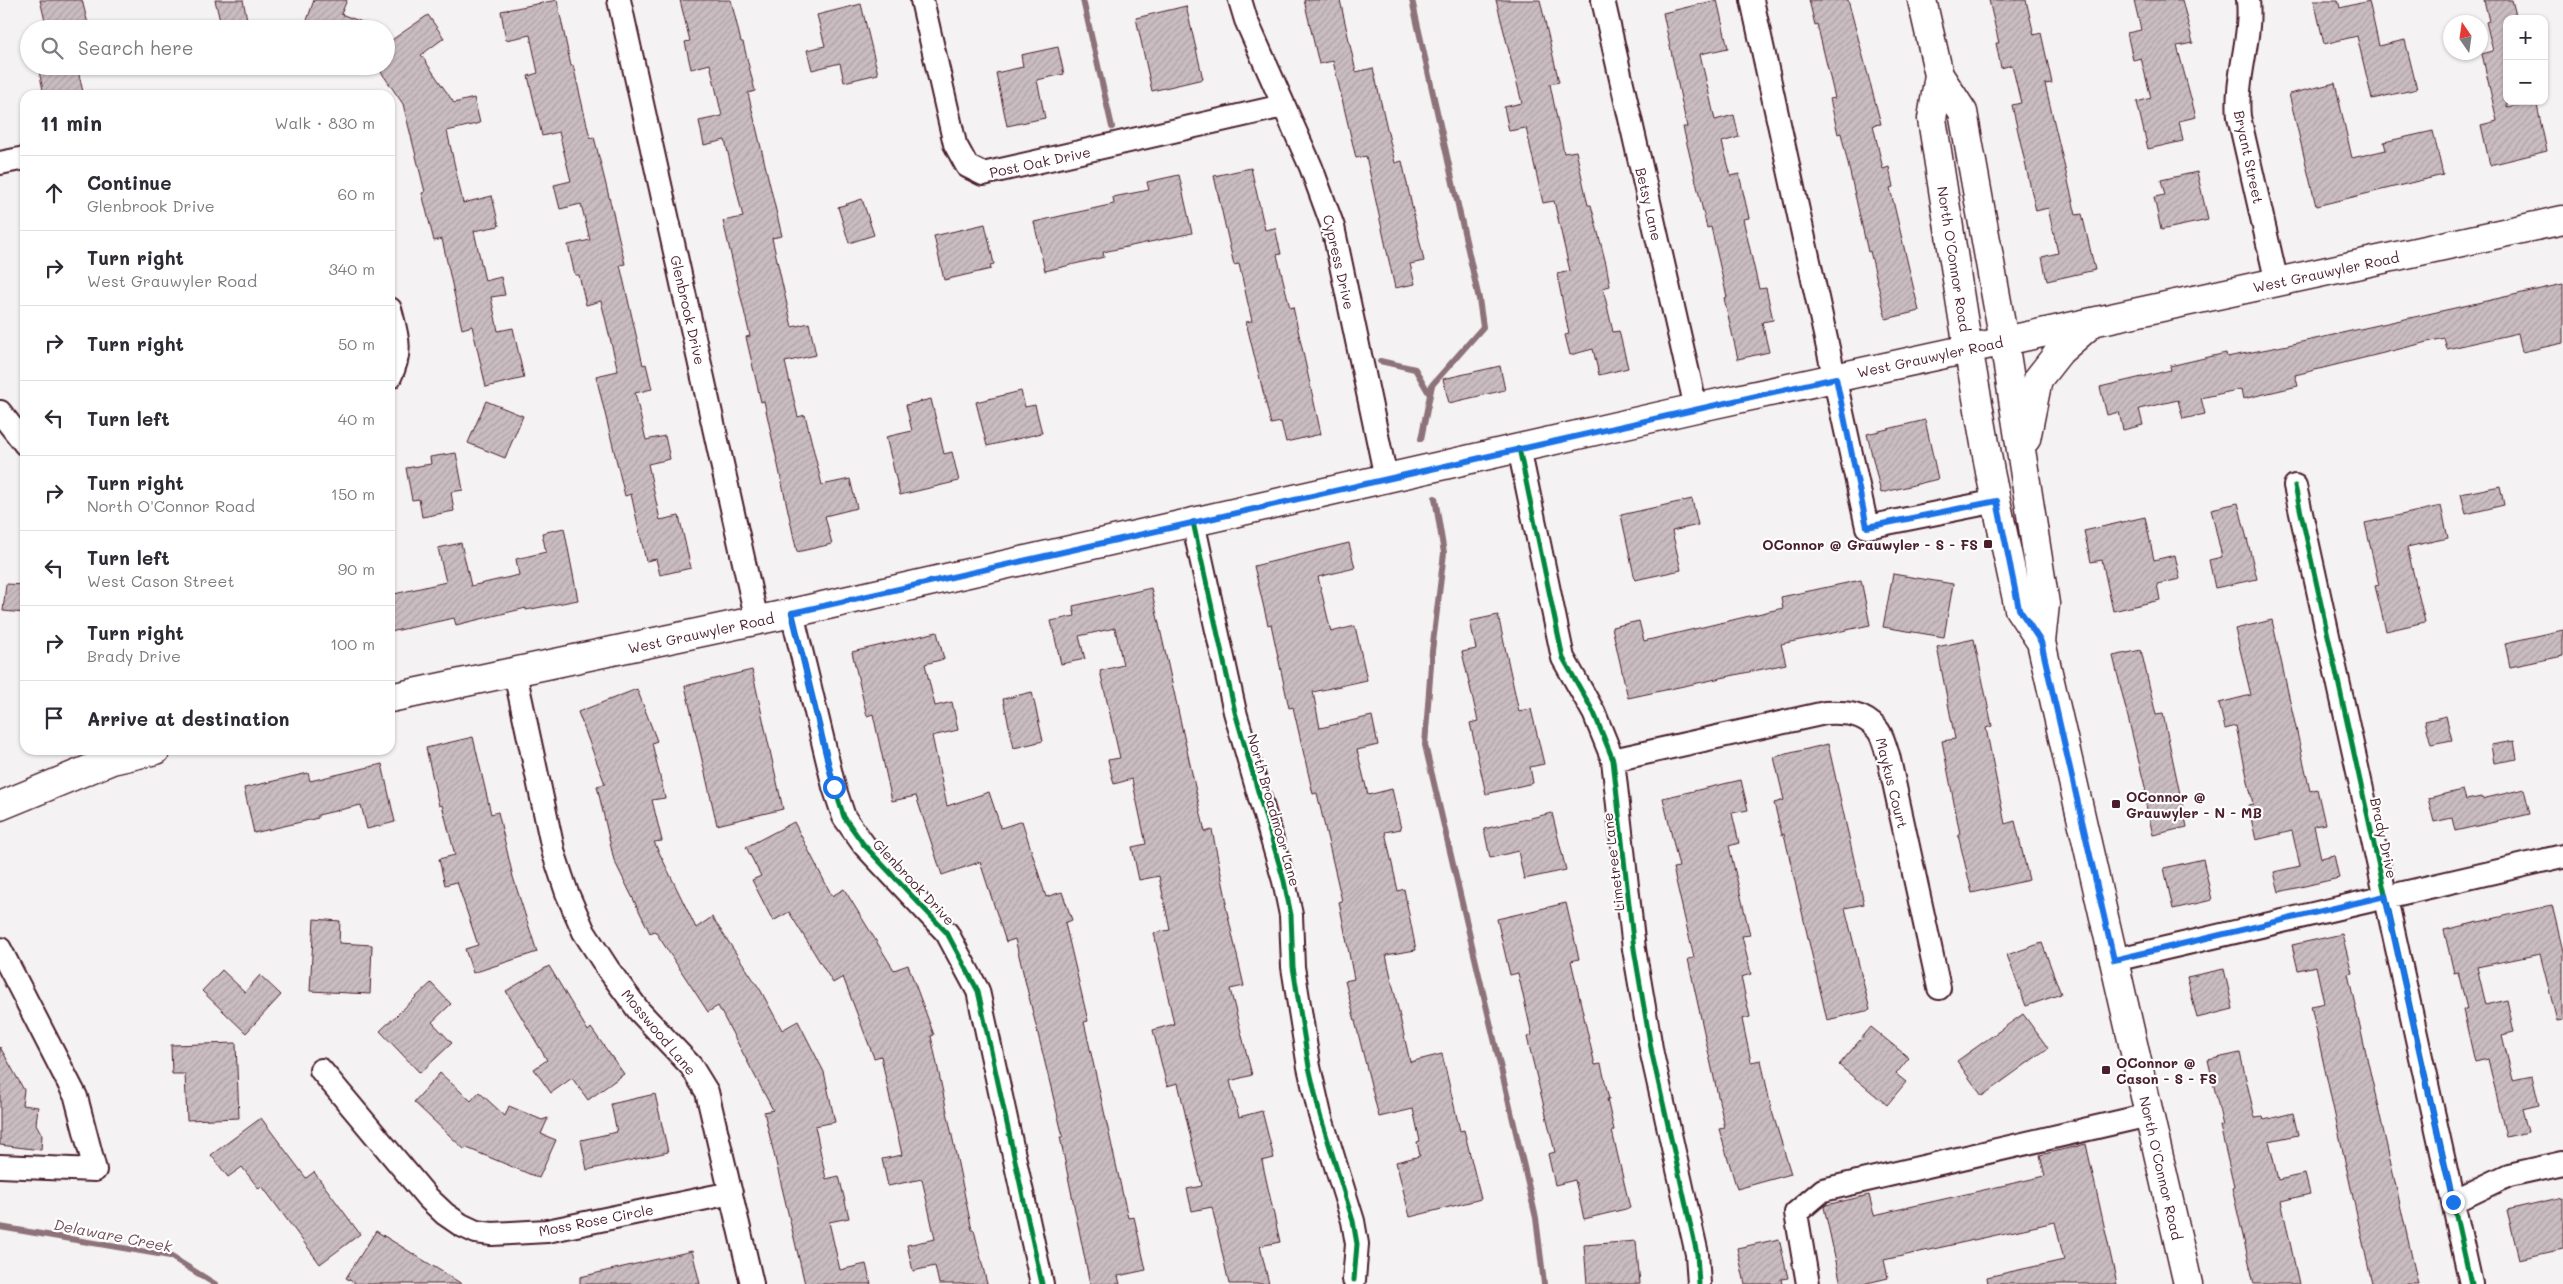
<!DOCTYPE html>
<meta charset="utf-8">
<style>
body{margin:0;font-family:Mali,sans-serif;background:#f7f7f7;color:#2b2b33}
.controls{position:absolute;right:15px;top:15px;display:grid;overflow:hidden;border-radius:10px;box-shadow:0 1px 4px #0004}
.controls button{width:45px;height:45px;display:grid;place-items:center;padding:0;border:0;border-bottom:1px solid #e1e1e2;background:#fff;color:#2b2b33;font:25px sans-serif}
.compass{position:absolute;left:2443px;top:15px;width:45px;height:45px;border-radius:50%;background:#fff;box-shadow:0 1px 4px #0004;rotate:347deg}
.stop{position:absolute;width:15px;height:15px;margin:-11px;border:4px solid #1a73e8;border-radius:50%;background:#fff}
.stop.end{background:#1a73e8;border-color:#fff;box-shadow:0 1px 5px #0008}
.list{margin:0;padding:0;list-style:none}
h2{display:flex;justify-content:space-between;align-items:center;height:65px;margin:0;padding:0 20px;font-size:21px}
h2 small{font-size:16px;font-weight:400;color:#7c7c81}
.list li{display:grid;grid-template-columns:32px 1fr auto;gap:15px;align-items:center;box-sizing:border-box;height:75px;padding:0 20px;border-top:1px solid #e1e1e2}
.list b{display:block;font-size:19px;white-space:nowrap}
.list p{margin:0;font-size:16px;white-space:nowrap;color:#7c7c81}
.list em{font-size:16px;font-style:normal;color:#7c7c81}
.icon{flex:none;width:28px;height:28px;fill:none;stroke:currentColor;stroke-width:2;stroke-linecap:round;stroke-linejoin:round}
.map{position:relative;flex:none;width:2563px;height:1284px;overflow:hidden}
.search{position:absolute;background:#fff;box-shadow:0 1px 4px #0004;left:20px;top:20px;width:375px;height:55px;display:flex;align-items:center;gap:12px;box-sizing:border-box;padding:0 18px;border-radius:28px;color:#7c7c81;font-size:19px}
.panel{position:absolute;background:#fff;box-shadow:0 1px 4px #0004;left:20px;top:90px;width:375px;height:665px;border-radius:15px}
.map>svg:first-child{display:block}
.lines{fill:none;stroke-linecap:round;stroke-linejoin:round}
.stream{stroke:#8d727a;stroke-width:6}
.building{fill:url(#building-hatch);stroke:#4a1f2b}
.minor-casing{stroke:#4a1f2b;stroke-width:26}
.major-casing{stroke:#4a1f2b;stroke-width:31}
.minor{stroke:#fff;stroke-width:22}
.major{stroke:#fff;stroke-width:28}
.cycleway-casing{stroke:#fff;stroke-width:8}
.cycleway{stroke:#00873e;stroke-width:5}
.route{stroke:#1a73e8;stroke-width:6}
.poi-dot{fill:#4a1f2b;stroke:#fff;stroke-width:2}
.labels{text-anchor:middle;dominant-baseline:central;stroke-width:4.5;stroke-linejoin:round;paint-order:stroke}
.street-label{font-size:14px;fill:#4a1f2b;stroke:#fff}
.poi-label{font-size:14px;font-weight:bold;fill:#4a1f2b;stroke:#fff;text-anchor:start}
.water-label{font-size:15px;font-style:italic;fill:#714f59;stroke:#fff}
</style>
<div class="map">
<svg width="2563" height="1284" viewBox="0 0 2563 1284">
<defs>
<pattern id="building-hatch" width="6" height="6" patternUnits="userSpaceOnUse" patternTransform="scale(1.25)"><rect width="6" height="6" fill="#cabdc1"/><path d="M-1 1l2-2M0 6l6-6M5 7l2-2" fill="none" stroke="#afa2a6"/></pattern>
</defs>
<rect width="100%" height="100%" fill="#f4f2f2"/>
<filter id="ink" filterUnits="userSpaceOnUse"><feTurbulence type="fractalNoise" baseFrequency=".02" numOctaves="2"/><feDisplacementMap in="SourceGraphic" scale="10" xChannelSelector="R" yChannelSelector="G"/><feConvolveMatrix kernelMatrix="1 2 1 2 8 2 1 2 1" color-interpolation-filters="sRGB"/></filter>
<g filter="url(#ink)">
<g class="lines">
<!-- stream -->
<path class="stream" d="M1083,0L1112,127
M1412,0L1479,299L1483,327L1432,385L1421,439
M1380,361L1415,369L1430,395
M1435,498L1444,553L1432,651L1425,745L1536,1218L1544,1284
M0,1227L170,1256L215,1284"/>
</g>
<!-- building -->
<path class="building" d="M40,0H82L88,24L68,29H47Z
M215,0H243L249,29H222Z
M314,0H347L341,14L375,27V29H304Z
M557,0L571,66L573,65L590,138L594,137L613,213L625,264L620,265L643,365L646,364L652,389L635,393L646,440L665,436L670,459L648,464L660,520L679,516L691,568L660,575L656,559L646,561L631,494L625,496L596,376L618,371L601,301L586,305L579,275H575L568,245L590,240L581,204L560,209L554,185L571,181L559,132L542,136L528,76L538,73L530,35L506,40L501,11Z
M680,0H731L741,42H743L755,91L748,93L782,236L772,238L792,327L809,323L816,355L785,362L798,417L805,415L822,485L850,479L857,508L825,516L832,544L797,552L764,401L761,402L746,337L750,336L723,221L743,217L725,140L704,145L699,121L722,116L710,64L691,69L685,42L690,41Z
M1304,0H1340L1356,72L1373,68L1395,163L1402,161L1424,261L1410,264L1415,284L1395,288L1366,156L1356,158L1333,61L1319,64Z
M1496,0H1540L1559,82L1550,84L1564,153L1576,151L1588,205H1591L1606,264L1610,286L1603,288L1613,332L1619,331L1628,368L1599,375L1593,349L1570,355L1565,335L1569,334L1557,274L1570,271L1554,201L1543,203L1526,128L1509,131L1504,107L1522,103Z
M1717,0L1728,48L1700,54L1715,120L1734,115L1739,137L1722,142L1731,176L1739,174L1749,218L1743,219L1759,289L1766,288L1773,320L1762,322L1769,352L1738,359L1724,298L1727,297L1711,227L1707,228L1683,127H1687L1663,13Z
M1809,0H1848L1881,124L1873,125L1883,169L1889,167L1893,187L1890,188L1919,311L1886,319L1870,251L1868,252L1841,133L1838,134L1830,99L1835,98L1817,24L1815,25Z
M1989,0H2026L2034,35L2041,33L2052,83L2045,84L2076,215L2082,214L2095,270L2047,281L2042,257L2058,253L2048,208L2036,211L2012,105L2021,103L2012,65L2001,68L1996,43H1999Z
M2134,0H2182L2193,43L2177,46L2196,117L2179,121L2183,141L2148,149L2137,102L2151,98L2141,58L2133,60L2127,33L2141,30Z
M2314,0H2338L2340,8L2369,1L2379,46L2405,40L2417,89L2372,99L2357,36L2324,44Z
M2484,0H2512L2517,19H2507V107L2536,101L2547,151L2490,165L2481,125L2497,121L2482,54L2493,51L2486,22L2489,21Z
M861,4L878,74L844,82L840,63L812,70L807,50L825,46L817,15Z
M1186,6L1203,79L1152,91L1136,18Z
M428,15L444,38L421,55L454,103L474,98L480,123L447,131L463,203L492,196L499,226L474,231L485,281L501,277L505,295L491,297L498,331L513,328L524,378L486,387L472,326L462,329L442,239L434,241L422,193L425,192L403,104L377,66H386V44Z
M1058,47L1064,74L1037,80L1045,118L1007,126L996,73L1023,67L1021,55Z
M38,66H77L83,92L73,95H44Z
M2335,83L2352,158L2386,150L2384,142L2433,131L2443,175L2316,206L2289,94Z
M1251,168L1265,230L1275,228L1281,254L1277,255L1290,308L1293,307L1321,434L1286,442L1281,422L1271,424L1246,322L1252,321L1239,264L1234,265L1214,176Z
M2197,172L2208,220L2161,230L2154,197L2165,195L2161,180Z
M1179,175L1192,233L1103,252L1104,257L1045,271L1034,222L1114,204L1113,197L1149,190L1147,182Z
M862,199L874,235L849,243L838,207Z
M985,224L994,264L990,265L991,269L944,280L934,236Z
M2563,284V343L2522,352L2518,333L2447,349L2444,338L2295,375L2298,386L2243,399L2241,389L2201,398L2205,414L2183,419L2178,400L2139,409L2143,425L2123,430L2119,412L2107,415L2100,387L2171,370L2170,366L2226,353L2227,357L2288,345Z
M1500,366L1505,390L1449,403L1443,379Z
M1021,391L1025,407L1035,405L1042,433L987,446L976,402Z
M931,399L944,454L952,452L959,481L900,495L886,437L912,431L906,405Z
M486,401L523,416L505,458L468,443Z
M1925,420L1938,479L1881,493L1867,434Z
M456,453L463,490L451,492L454,511L422,517L419,499L412,500L406,468L431,464L430,457Z
M2500,486L2504,505L2466,514L2461,494Z
M1692,499L1698,525L1672,531L1681,570L1635,580L1621,515Z
M2238,503L2257,579L2215,588L2209,560L2222,557L2211,509Z
M2441,506L2448,538L2407,547L2425,622L2386,631L2375,586L2379,585L2365,523Z
M2145,517L2154,560L2175,555L2180,579L2157,584L2160,600L2113,611L2102,560L2091,562L2084,531Z
M564,528L578,600L526,610V608L456,625L454,618L390,632V595L446,582L438,548L461,543L471,586L519,575L516,559L546,552L542,533Z
M1349,543L1355,568L1318,577L1331,632L1355,626L1367,680L1313,692L1320,728L1372,716L1378,745L1357,750L1368,795L1392,789L1401,829L1385,832L1398,891L1404,889L1416,950L1386,955L1410,1062L1442,1054L1460,1131L1464,1130L1481,1199L1410,1217L1396,1162L1420,1156L1417,1142L1420,1141L1413,1109L1379,1117L1345,981L1354,979L1339,902L1342,901L1317,793L1313,794L1293,707L1289,708L1271,624L1268,625L1254,566Z
M1893,574L1953,584L1944,637L1883,627Z
M1861,580L1870,625L1781,644L1786,664L1628,698L1612,627L1639,621L1644,641L1783,608L1781,597Z
M6,584L25,585V613L3,611Z
M1151,588L1205,832L1212,830L1227,903H1225L1244,986L1230,989L1252,1075L1230,1081L1239,1117L1262,1111L1274,1158L1262,1161L1280,1242L1260,1246L1269,1284H1229L1212,1207L1192,1211L1187,1189L1202,1186L1178,1083L1167,1086L1153,1030L1174,1024L1154,933L1170,930L1159,876L1139,880L1132,847L1146,844L1132,779L1114,784L1108,760L1120,758L1100,671L1123,665L1115,628L1079,636L1085,659L1061,664L1051,621L1075,616L1073,606Z
M1498,615L1519,712L1531,709L1544,764L1530,767L1533,783L1486,794L1470,723L1478,721L1462,652L1476,649L1470,621Z
M2272,620L2310,791L2317,789L2325,824L2314,826L2321,858L2334,855L2339,878L2279,892L2274,872L2300,866L2292,831L2256,840L2248,805L2253,804L2236,726L2225,729L2219,703L2251,695L2235,629Z
M2563,630V656L2510,667L2505,643Z
M937,632L944,659L925,664L935,706L952,702L958,730L932,736L947,806L989,792L1001,828L1022,821L1046,897L1062,892L1072,920L1065,923L1088,1021L1084,1022L1128,1218L1134,1217L1146,1270L1118,1276L1120,1284H1090L1060,1137H1063L1015,939L1006,942L980,862L942,875L916,796L892,801L873,714L867,716L852,652Z
M1974,639L1992,726L1986,728L2005,824L2015,821L2029,880L1972,893L1958,835L1960,834L1942,741L1955,739L1937,647Z
M2141,650L2156,715L2163,714L2187,827L2153,835L2143,792L2146,791L2113,656Z
M752,670L783,809L717,825L685,686Z
M637,689L657,741L652,743L665,798L652,800L662,841L654,842L696,928L712,917L761,991L782,1030L798,1021L824,1072L835,1122L815,1126L826,1179L839,1176L849,1218L829,1222L840,1270L866,1264L871,1284H805L764,1112L773,1110L718,1006L708,1012L655,931L650,933L614,860L597,786L605,784L578,712Z
M1032,692L1043,741L1014,748L1003,699Z
M2446,716L2452,740L2431,744L2425,721Z
M473,737L491,814L498,812L513,877L537,952L473,973L465,949L478,945L457,882L445,885L439,859L455,855L442,805L439,806L426,748Z
M2514,741L2517,759L2494,763L2491,745Z
M1828,744L1864,904L1845,908L1870,1010L1827,1020L1784,834L1782,835L1774,803L1784,800L1774,757Z
M382,764L395,822L367,829L361,805L318,815V818L254,833L244,788L308,773L310,781Z
M1741,780L1748,810L1732,813L1739,843L1729,846L1750,935L1742,936L1751,974L1741,977L1750,1017L1742,1019L1751,1062L1761,1060L1771,1108L1791,1174L1737,1189L1719,1129L1725,1128L1688,959L1694,958L1673,868L1679,867L1663,798Z
M2524,789L2530,814L2455,831L2452,818L2434,822L2428,798L2463,790L2466,800L2481,797L2482,799Z
M1552,813L1566,870L1524,879L1518,851L1490,858L1484,829Z
M794,822L832,896L844,889L894,970L908,965L934,1035L931,1036L972,1230H974L987,1284H939L935,1266L913,1271L907,1245L935,1239L922,1179L888,1186L882,1159L902,1155L881,1056L874,1058L843,977L833,983L789,912L773,921L752,880L761,876L746,847Z
M2203,859L2212,900L2173,909L2164,868Z
M1566,903L1579,959L1571,961L1595,1065L1601,1064L1609,1099H1607L1614,1130L1612,1131L1630,1208L1584,1219L1575,1180L1555,1185L1548,1154L1555,1152L1527,1037L1532,1035L1518,973L1510,975L1497,919Z
M2552,905L2563,951V1020L2557,1021L2540,954L2477,967L2486,1005L2507,1000L2514,1032L2502,1035L2513,1080L2532,1076L2539,1105L2522,1109L2528,1132L2506,1137L2488,1059L2475,1062L2463,1010L2467,1009L2458,972L2454,973L2444,930Z
M314,919L340,921L339,943L372,945L370,994L310,991Z
M2342,934L2352,973L2348,974L2418,1284H2372L2311,1006L2324,1003L2316,966L2298,970L2292,945Z
M2042,943L2061,994L2026,1006L2007,955Z
M549,966L588,1031L591,1028L624,1074L588,1100L572,1078L551,1093L534,1069L547,1060L506,991Z
M2224,969L2233,1009L2197,1018L2187,977Z
M222,970L245,992L260,975L281,995L246,1033L202,991Z
M431,983L451,1004L432,1022L452,1043L420,1073L380,1031Z
M2023,1014L2048,1048L1982,1096L1957,1061Z
M1871,1027L1909,1058L1896,1074L1906,1082L1887,1105L1839,1065Z
M236,1043L239,1118L187,1120L185,1074H172L171,1045Z
M0,1047L24,1090L22,1105L38,1107L36,1124L42,1135L41,1150L0,1145Z
M2240,1053L2255,1118L2263,1117L2264,1120L2293,1113L2298,1135L2269,1141L2278,1180L2305,1174L2310,1194L2281,1201L2299,1284H2254L2232,1188L2234,1187L2220,1126H2223L2208,1060Z
M440,1073L471,1101L479,1092L505,1116L509,1106L542,1120L548,1118L541,1134L556,1140L539,1178L467,1148L465,1150L414,1102Z
M655,1094L668,1152L587,1170L581,1140L617,1132L611,1104Z
M261,1118L306,1178L314,1172L360,1234L320,1264L262,1186L259,1189L242,1167L228,1177L211,1155Z
M2086,1144L2117,1284H1988L1987,1277L2064,1260L2055,1222L1884,1260L1888,1278L1863,1284H1841L1824,1207L1826,1205L1869,1195L1874,1215L2045,1176L2040,1155Z
M2563,1197V1249L2519,1259L2507,1210Z
M376,1231L462,1284H357L346,1278Z
M1779,1239L1788,1278L1781,1279L1782,1284H1745L1737,1248Z
M1636,1241L1640,1284H1587L1584,1245Z
M692,1251L700,1284H580V1277Z"/>
<g class="lines">
<!-- minor casing -->
<g class="minor-casing">
<path id="minor" d="M619,0L757,621
M922,0L955,144L967,166L983,174L1283,106
M1240,0L1246,20L1311,167L1333,227L1386,478
M1603,0L1696,408
M1752,0L1867,527L1997,501
M2248,0C2252,40 2235,77 2239,117L2277,283
M0,163L25,158
M390,309C397,336 403,351 390,377
M0,412L25,444
M1519,448L1563,658L1594,713L1613,760L1634,949L1652,1054L1697,1254L1699,1284
M2295,486L2471,1284
M1193,522L1235,712L1284,881L1291,915L1293,967L1309,1067L1320,1115L1353,1221L1357,1244L1354,1280
M792,613L834,787L844,817L864,845L947,933L978,991L1042,1284
M515,673L554,854L567,893L584,932L608,969L639,1011L691,1066L707,1092L752,1284
M1613,760L1825,713C1845,712 1863,713 1877,729C1883,735 1885,748 1888,755L1939,988
M0,949L76,1097L95,1170L0,1166
M2114,960L2563,856
M321,1070L427,1197L445,1214L461,1225L476,1232L492,1234L547,1231L731,1193
M2453,1202L2509,1175L2563,1163
M1808,1284L1796,1213L1823,1190L2149,1115"/>
</g>
<!-- major casing -->
<g class="major-casing">
<path id="major" d="M1922,0L1939,75L1963,112L2004,341L2045,604L2041,642L2188,1284
M1939,75L1932,119L1964,324L1990,472L2019,609L2041,642
M2026,439L2038,379L2060,351L2092,323
M390,698L792,613L1696,408L2563,220
M0,806L112,760L156,750"/>
</g>
<!-- minor -->
<use href="#minor" class="minor"/>
<!-- major -->
<use href="#major" class="major"/>
<!-- cycleway casing -->
<g class="cycleway-casing">
<path id="cycleway" d="M1519,448L1563,658L1594,713L1613,760L1634,949L1652,1054L1697,1254L1699,1284
M2295,486L2471,1284
M1193,522L1235,712L1284,881L1291,915L1293,967L1309,1067L1320,1115L1353,1221L1357,1244L1354,1280
M792,613L834,787L844,817L864,845L947,933L978,991L1042,1284"/>
</g>
<!-- cycleway -->
<use href="#cycleway" class="cycleway"/>
</g>
</g>
<g class="lines" filter="url(#ink)">
<!-- route -->
<path class="route" d="M834,787L792,613L1836,378L1867,527L1997,501L2019,609L2041,642L2114,960L2385,896L2453,1202"/>
</g>
<!-- markers -->
<g class="poi-dot">
<rect x="1983" y="539" width="10" height="10" rx="2.5"/>
<rect x="2111" y="799" width="10" height="10" rx="2.5"/>
<rect x="2101" y="1065" width="10" height="10" rx="2.5"/>
</g>
<g class="labels">
<!-- street labels -->
<g class="street-label">
<text transform="translate(2249 157) rotate(78)">Bryant Street</text>
<text transform="translate(1040 162) rotate(-12)">Post Oak Drive</text>
<text transform="translate(1649 204) rotate(77)">Betsy Lane</text>
<text transform="translate(1954 259) rotate(81)">North O'Connor Road</text>
<text transform="translate(1339 262) rotate(77)">Cypress Drive</text>
<text transform="translate(2326 272) rotate(-12)">West Grauwyler Road</text>
<text transform="translate(688 310) rotate(77)">Glenbrook Drive</text>
<text transform="translate(1930 357) rotate(-12)">West Grauwyler Road</text>
<text transform="translate(701 633) rotate(-12)">West Grauwyler Road</text>
<text transform="translate(1892 783) rotate(76)">Maykus Court</text>
<text transform="translate(1274 810) rotate(74)">North Broadmoor Lane</text>
<text transform="translate(2384 838) rotate(78)">Brady Drive</text>
<text transform="translate(1613 862) rotate(-97)">Limetree Lane</text>
<text transform="translate(914 882) rotate(47)">Glenbrook Drive</text>
<text transform="translate(659 1032) rotate(50)">Mosswood Lane</text>
<text transform="translate(2161 1168) rotate(77)">North O'Connor Road</text>
<text transform="translate(596 1220) rotate(-11)">Moss Rose Circle</text>
</g>
<!-- poi labels -->
<g class="poi-label">
<text x="1978" y="544" text-anchor="end">OConnor @ Grauwyler - S - FS</text>
<text x="2126" y="796">OConnor @<tspan x="2126" dy="16">Grauwyler - N - MB</tspan></text>
<text x="2116" y="1062">OConnor @<tspan x="2116" dy="16">Cason - S - FS</tspan></text>
</g>
<!-- water labels -->
<g class="water-label">
<text transform="translate(113 1235) rotate(11)">Delaware Creek</text>
</g>
</g>
</svg>
<div class="controls">
<button>+</button>
<button>−</button>
</div>
<svg class="compass" viewBox="-18 -18 36 36"><path d="M0-13l5 13h-10z" fill="#e53935"/><path d="M0 13l5-13h-10z" fill="#7c7c81"/></svg>
<div class="stop" style="left:834px;top:787px"></div>
<div class="stop end" style="left:2453px;top:1202px"></div>
<div class="search"><svg class="icon" aria-label="search" viewBox="0 0 24 24"><circle cx="10" cy="10" r="6"/><path d="M15 15l6 6"/></svg>Search here</div>
<section class="panel">
<h2>11 min<small>Walk · 830 m</small></h2>
<ul class="list">
<li><svg class="icon" aria-label="ahead" viewBox="0 0 24 24"><path d="M12 20V5M6 11l6-6 6 6"/></svg><div><b>Continue</b><p>Glenbrook Drive</p></div><em>60 m</em></li>
<li><svg class="icon" aria-label="right" viewBox="0 0 24 24"><path d="M7 20v-9h11M14 6l5 5-5 5"/></svg><div><b>Turn right</b><p>West Grauwyler Road</p></div><em>340 m</em></li>
<li><svg class="icon" aria-label="right" viewBox="0 0 24 24"><path d="M7 20v-9h11M14 6l5 5-5 5"/></svg><div><b>Turn right</b></div><em>50 m</em></li>
<li><svg class="icon" aria-label="left" viewBox="0 0 24 24"><path d="M17 20v-9H6M10 6l-5 5 5 5"/></svg><div><b>Turn left</b></div><em>40 m</em></li>
<li><svg class="icon" aria-label="right" viewBox="0 0 24 24"><path d="M7 20v-9h11M14 6l5 5-5 5"/></svg><div><b>Turn right</b><p>North O'Connor Road</p></div><em>150 m</em></li>
<li><svg class="icon" aria-label="left" viewBox="0 0 24 24"><path d="M17 20v-9H6M10 6l-5 5 5 5"/></svg><div><b>Turn left</b><p>West Cason Street</p></div><em>90 m</em></li>
<li><svg class="icon" aria-label="right" viewBox="0 0 24 24"><path d="M7 20v-9h11M14 6l5 5-5 5"/></svg><div><b>Turn right</b><p>Brady Drive</p></div><em>100 m</em></li>
<li><svg class="icon" aria-label="arrive" viewBox="0 0 24 24"><path d="M6 21V4h12l-3 4 3 4H6"/></svg><div><b>Arrive at destination</b></div></li>
</ul>
</section>
</div>
